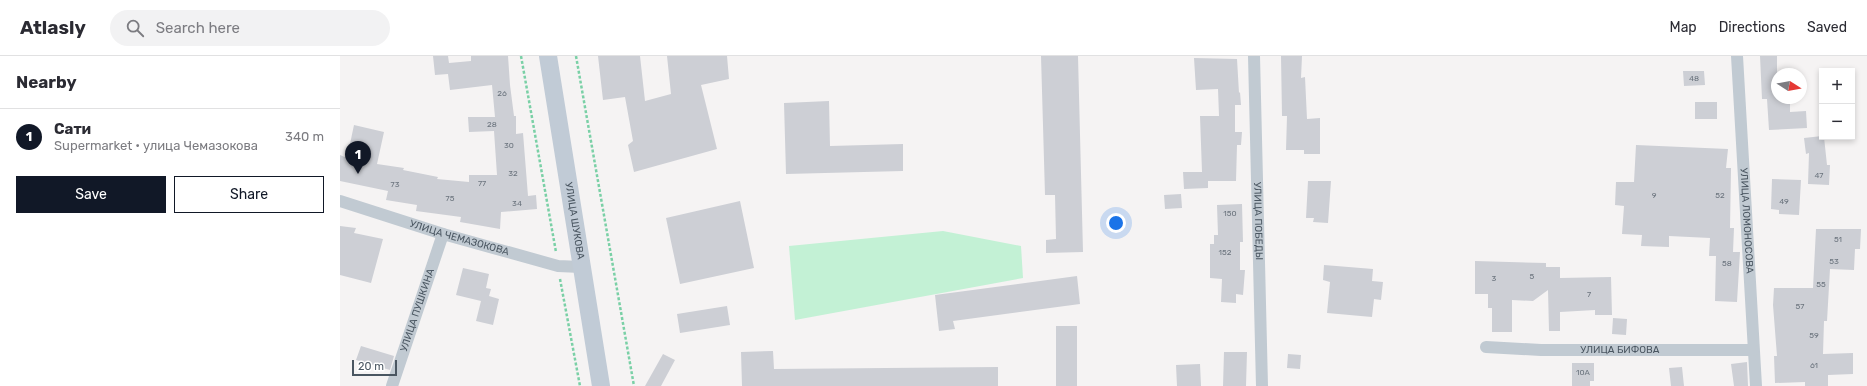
<!DOCTYPE html>
<meta charset="utf-8">
<style>
body{margin:0;font-family:Rubik,sans-serif;background:#f2f2f3;color:#2b2b33}
.controls{position:absolute;right:12px;top:12px;display:grid;overflow:hidden;border-radius:0px;box-shadow:0 2px 6px #0003}
.controls button{width:36px;height:36px;display:grid;place-items:center;padding:0;border:0;border-bottom:1px solid #e1e1e2;background:#fff;color:#2b2b33;font:20px sans-serif}
.compass{position:absolute;left:1431px;top:12px;width:36px;height:36px;border-radius:50%;background:#fff;box-shadow:0 2px 6px #0003;rotate:101deg}
.scale{position:absolute;left:12px;bottom:10px;width:45px;box-sizing:border-box;padding-left:4px;border:2px solid #4a5661;border-top:0;font-size:11px;line-height:14px;white-space:nowrap;color:#4a5661;-webkit-text-stroke:3px #fff;paint-order:stroke}
.you{position:absolute;left:776px;top:167px;width:14px;height:14px;margin:-10px;border:3px solid #fff;border-radius:50%;background:#1a73e8;box-shadow:0 0 0 6px #1a73e833}
.badge{display:grid;place-items:center;width:26px;height:26px;border-radius:50%;background:#111827;color:#fff;font-size:13px;font-weight:700}
.pin{position:absolute;translate:-50% -33px;filter:drop-shadow(0 1px 2px #0008)}
.pin::after{content:'';position:absolute;top:21px;width:14px;height:12px;background:inherit;clip-path:polygon(0 0,100% 0,50% 100%)}
.list{margin:0;padding:0;list-style:none}
h2{display:flex;justify-content:space-between;align-items:center;height:52px;margin:0;padding:0 16px;font-size:17px}
h2 small{font-size:13px;font-weight:400;color:#7c7c81}
.list li{display:grid;grid-template-columns:26px 1fr auto;gap:12px;align-items:center;box-sizing:border-box;height:56px;padding:0 16px;border-top:1px solid #e1e1e2}
.list b{display:block;font-size:15px;white-space:nowrap}
.list p{margin:0;font-size:13px;white-space:nowrap;color:#7c7c81}
.list em{font-size:13px;font-style:normal;color:#7c7c81}
.actions{display:flex;gap:8px;padding:12px 16px}
.actions a{flex:1;padding:9px 0;border:1px solid #111827;border-radius:0px;text-align:center;font-size:14px;color:#111827}
.actions .main{background:#111827;color:#fff}
.icon{flex:none;width:22px;height:22px;fill:none;stroke:currentColor;stroke-width:2;stroke-linecap:round;stroke-linejoin:round}
.map{position:relative;flex:none;width:1527px;height:330px;overflow:hidden}
header{display:flex;align-items:center;gap:24px;box-sizing:border-box;height:56px;padding:0 20px;background:#fff;border-bottom:1px solid #e1e1e2}
header strong{font-size:19px}
nav{display:flex;gap:22px;margin-inline-start:auto;font-size:14px}
.search{width:280px;height:36px;background:#f2f2f3;display:flex;align-items:center;gap:10px;box-sizing:border-box;padding:0 14px;border-radius:22px;color:#7c7c81;font-size:15px}
main{display:flex}
aside{flex:1;background:#fff}
.map>svg:first-child{display:block}
.pitch{fill:#c3f1d5}
.building{fill:#cdcfd5}
.lines{fill:none;stroke-linecap:round;stroke-linejoin:round}
.path{stroke:#7ad0a6;stroke-width:2.5;stroke-dasharray:3 2;stroke-linecap:butt}
.minor{stroke:#c1cad2;stroke-width:12}
.secondary{stroke:#c1cbd6;stroke-width:18}
.labels{text-anchor:middle;dominant-baseline:central;stroke-width:3;stroke-linejoin:round;paint-order:stroke}
.number-label{font-size:8px;fill:#6b747e}
.street-label{font-size:10px;fill:#4a5661;stroke:#fff}
</style>
<header>
<strong>Atlasly</strong>
<div class="search"><svg class="icon" aria-label="search" viewBox="0 0 24 24"><circle cx="10" cy="10" r="6"/><path d="M15 15l6 6"/></svg>Search here</div>
<nav><a>Map</a><a>Directions</a><a>Saved</a></nav>
</header>
<main>
<aside>
<h2>Nearby<small></small></h2>
<ul class="list">
<li><span class="badge">1</span><div><b>Сати</b><p>Supermarket · улица Чемазокова</p></div><em>340 m</em></li>
</ul>
<div class="actions"><a class="main">Save</a><a>Share</a></div>
</aside>
<div class="map">
<svg width="1527" height="330" viewBox="0 0 1527 330">
<rect width="100%" height="100%" fill="#f5f3f3"/>
<!-- pitch -->
<path class="pitch" d="M603,175L681,190L683,222L455,264L449,190Z"/>
<!-- building -->
<path class="building" d="M93,0H108L109,7L131,5V0H168L170,29L174,60H176V78L183,77L188,140L196,139L197,153L161,156L160,173L120,166L121,161L76,155L77,149L46,144L48,135L0,125V99L7,102L14,69L44,76L37,108L64,112L63,114L98,121L97,123L129,126V119H157L154,75L129,76L128,61H155L152,29L110,34L108,18L95,19Z
M258,0H300L305,45L331,38L327,0H387L389,23L361,29L377,93L294,116L288,89L293,85L285,41L263,44Z
M701,0H738L743,196L706,197V184L716,183L715,139H705Z
M941,0H962L961,22L965,21L967,63L980,62V98H964V94H946L947,60H942Z
M1420,0H1437V42H1450V56L1466,55L1467,72L1429,74L1427,43H1422Z
M854,2L897,3L899,37L900,36L901,49H895V76H902L901,89H897L896,125H868V132L844,133L843,116H862L860,60H879L878,33L856,34Z
M1343,15H1364L1365,29L1344,30Z
M489,45L490,90L563,88V115L446,118L444,47Z
M1355,46H1377V63H1355Z
M1482,80L1484,81L1487,109H1490L1489,129L1468,128L1469,97L1466,98L1464,82Z
M1296,89L1388,93L1386,112H1391L1390,172H1394L1393,196H1400L1397,246L1375,245L1376,200H1369L1370,182L1329,180V191L1301,190L1302,179L1282,178L1284,150L1275,149L1276,126H1294Z
M1432,123L1461,124L1459,159L1439,158V154L1431,153Z
M968,125H991L988,167L973,166L974,162H966Z
M841,138L842,152L825,153L824,139Z
M400,145L414,212L340,228L326,162Z
M902,148L903,186H900V214H905L903,239L896,238V247L881,246L882,223L870,222V188H874V179H878L877,149Z
M0,170L16,172L14,177L43,183L31,227L0,219Z
M1476,173H1521L1520,193H1515L1514,214L1490,213L1487,265H1484L1483,298L1513,297V318L1488,319V330H1465V326L1435,327L1434,300H1437L1433,249L1434,232H1473Z
M1135,205L1206,207V211H1220V222L1271,221L1272,259H1255V254L1220,256V275H1209L1208,234L1193,245L1172,244V276H1152V252H1148V238H1135Z
M984,209L1033,213L1032,225L1043,226L1041,244L1034,243L1032,261L987,257L990,226L983,224Z
M123,212L149,218L146,232L151,233L149,240L159,243L153,269L136,265L141,245L116,239Z
M737,220L740,248L613,265L615,273L599,275L595,239Z
M387,250L390,269L340,277L337,258Z
M1273,262L1287,263L1286,279L1272,278Z
M716,270H737V330H716Z
M21,290L54,300L50,314L16,304Z
M433,295L434,313L658,311V330H402L401,296Z
M884,296H907L906,330H883Z
M323,298L335,304L321,330H305Z
M948,298L961,299L960,313L947,312Z
M1407,306L1408,330H1394L1391,308Z
M1232,307H1254V325H1250V330H1232Z
M860,308L861,330H837L836,309Z
M1342,311L1344,330H1331L1329,312Z"/>
<g class="lines">
<!-- path -->
<path class="path" d="M181,0L216,196
M236,0L294,330
M220,223L240,330"/>
<!-- minor -->
<g class="minor">
<path id="s1" d="M914,0L922,330"/>
<path id="s2" d="M1397,0L1416,330"/>
<path id="s3" d="M0,145L103,178L218,210L241,211"/>
<path id="s4" d="M1146,291L1201,294H1413"/>
<path id="s5" d="M52,330L103,178"/>
</g>
<!-- secondary -->
<path class="secondary" id="s6" d="M208,0L261,330"/>
</g>
<g class="labels">
<!-- number labels -->
<g class="number-label">
<text x="1354" y="22">48</text>
<text x="162" y="37">26</text>
<text x="152" y="68">28</text>
<text x="169" y="89">30</text>
<text x="173" y="117">32</text>
<text x="1479" y="119">47</text>
<text x="142" y="127">77</text>
<text x="55" y="128">73</text>
<text x="1314" y="139">9</text>
<text x="1380" y="139">52</text>
<text x="110" y="142">75</text>
<text x="1444" y="145">49</text>
<text x="177" y="147">34</text>
<text x="890" y="157">150</text>
<text x="1498" y="183">51</text>
<text x="885" y="196">152</text>
<text x="1494" y="205">53</text>
<text x="1387" y="207">58</text>
<text x="1192" y="220">5</text>
<text x="1154" y="222">3</text>
<text x="1481" y="228">55</text>
<text x="1249" y="238">7</text>
<text x="1460" y="250">57</text>
<text x="1474" y="279">59</text>
<text x="1474" y="309">61</text>
<text x="1243" y="316">10А</text>
</g>
<!-- street labels -->
<g class="street-label">
<text stroke="none"><textPath href="#s6" startOffset="167">УЛИЦА ШУКОВА</textPath></text>
<text stroke="none"><textPath href="#s1" startOffset="165">УЛИЦА ПОБЕДЫ</textPath></text>
<text stroke="none"><textPath href="#s2" startOffset="165">УЛИЦА ЛОМОНОСОВА</textPath></text>
<text stroke="none"><textPath href="#s3" startOffset="125">УЛИЦА ЧЕМАЗОКОВА</textPath></text>
<text stroke="none"><textPath href="#s5" startOffset="80">УЛИЦА ПУШКИНА</textPath></text>
<text stroke="none"><textPath href="#s4" startOffset="134">УЛИЦА БИФОВА</textPath></text>
</g>
</g>
</svg>
<div class="controls">
<button>+</button>
<button>−</button>
</div>
<svg class="compass" viewBox="-18 -18 36 36"><path d="M0-13l5 13h-10z" fill="#e53935"/><path d="M0 13l5-13h-10z" fill="#7c7c81"/></svg>
<div class="scale">20 m</div>
<div class="you"></div>
<div class="pin badge" style="left:18px;top:118px">1</div>
</div>
</main>
